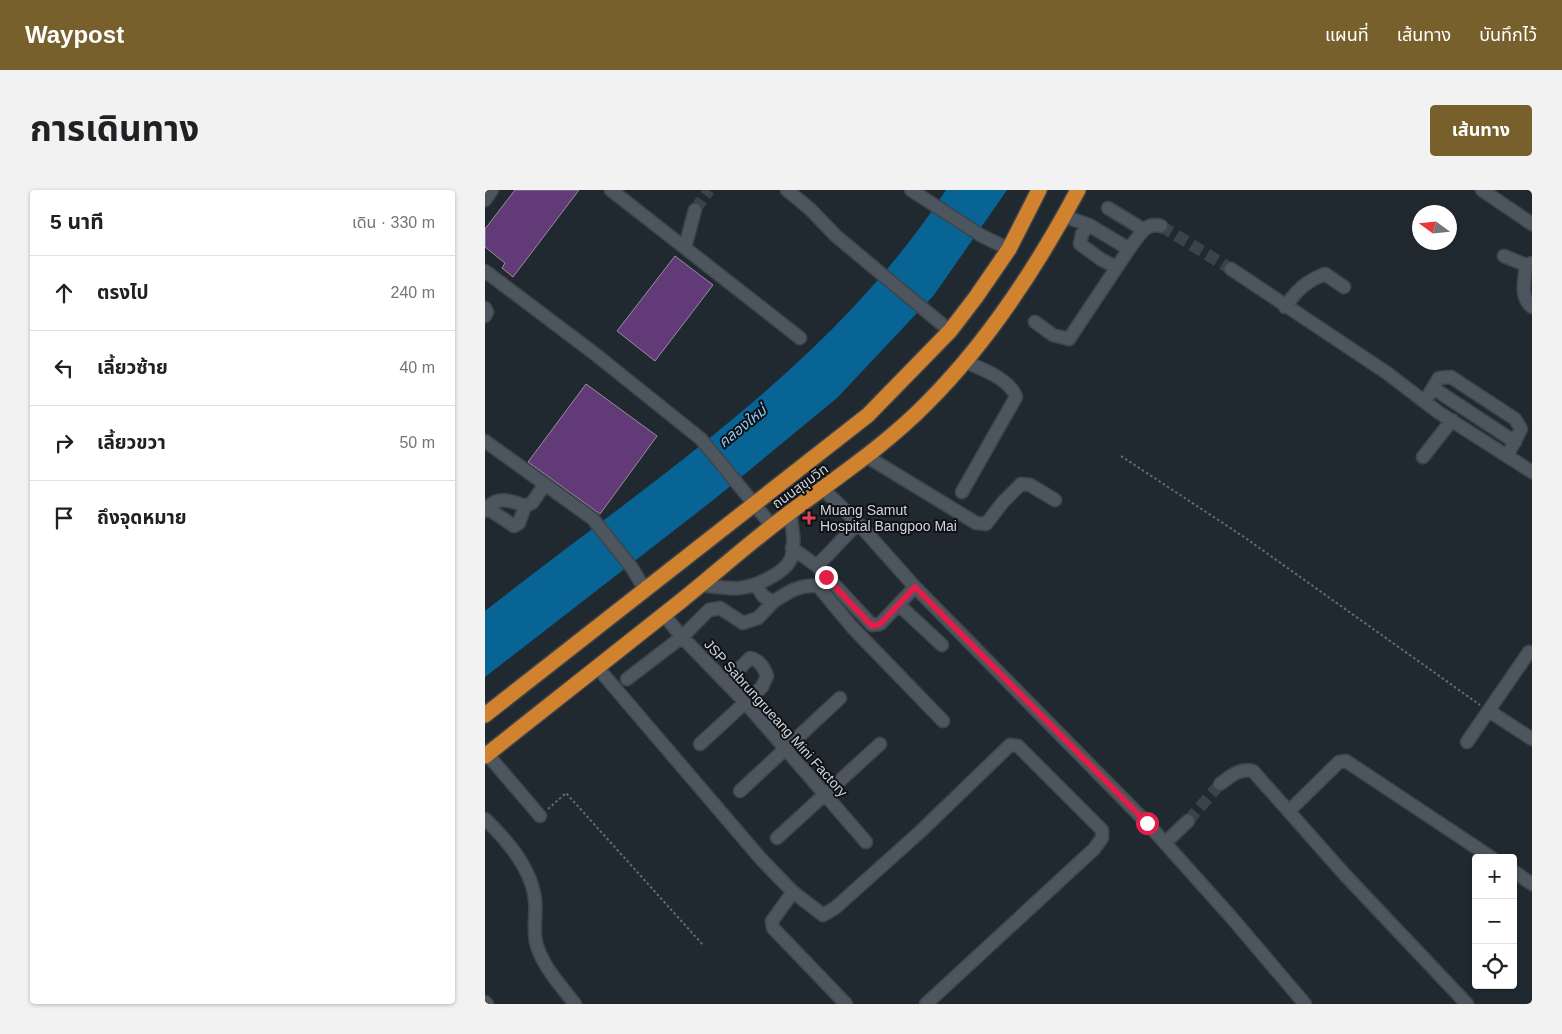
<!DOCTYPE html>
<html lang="th">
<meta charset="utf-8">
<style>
body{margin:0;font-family:Arial,"Noto Sans Thai",sans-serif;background:#f2f2f2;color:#202124}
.controls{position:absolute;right:15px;bottom:15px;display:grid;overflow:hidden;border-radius:5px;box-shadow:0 1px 4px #0004}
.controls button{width:45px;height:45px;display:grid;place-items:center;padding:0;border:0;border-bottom:1px solid #e0e0e0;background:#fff;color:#202124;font:25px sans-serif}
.compass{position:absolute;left:927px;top:15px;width:45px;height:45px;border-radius:50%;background:#fff;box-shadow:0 1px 4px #0004;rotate:285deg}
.stop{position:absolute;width:15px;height:15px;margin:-11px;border:4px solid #e11d48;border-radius:50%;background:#fff}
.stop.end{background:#e11d48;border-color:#fff;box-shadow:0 1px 5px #0008}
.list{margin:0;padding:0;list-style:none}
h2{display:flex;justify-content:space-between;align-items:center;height:65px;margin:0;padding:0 20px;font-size:21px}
h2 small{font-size:16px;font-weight:400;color:#757577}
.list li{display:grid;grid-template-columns:32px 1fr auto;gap:15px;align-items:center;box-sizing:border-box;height:75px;padding:0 20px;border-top:1px solid #e0e0e0}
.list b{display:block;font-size:19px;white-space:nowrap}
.list em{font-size:16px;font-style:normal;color:#757577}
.icon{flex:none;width:28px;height:28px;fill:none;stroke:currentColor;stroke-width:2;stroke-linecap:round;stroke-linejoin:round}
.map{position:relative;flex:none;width:1047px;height:814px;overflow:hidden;border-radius:5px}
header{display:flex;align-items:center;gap:30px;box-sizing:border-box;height:70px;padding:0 25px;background:#78602c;color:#fff}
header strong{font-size:24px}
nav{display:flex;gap:28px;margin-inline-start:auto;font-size:18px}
.intro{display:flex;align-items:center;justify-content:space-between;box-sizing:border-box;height:120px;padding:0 30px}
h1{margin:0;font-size:35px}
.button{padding:12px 22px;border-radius:5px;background:#78602c;color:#fff;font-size:18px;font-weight:700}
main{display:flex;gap:30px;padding:0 30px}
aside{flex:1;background:#fff;border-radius:5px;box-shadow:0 1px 4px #0004}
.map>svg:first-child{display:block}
.water{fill:#076495}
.building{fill:#633a78;stroke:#968f9a}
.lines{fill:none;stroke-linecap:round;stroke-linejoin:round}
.minor-tunnel{stroke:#3b4349;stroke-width:12;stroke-dasharray:12 6;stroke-linecap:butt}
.minor-casing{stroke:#3e454a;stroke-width:15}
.highway-casing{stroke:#3e454a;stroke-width:18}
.path{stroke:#646b71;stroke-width:2;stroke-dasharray:2.5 2.5;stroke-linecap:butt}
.minor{stroke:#4d555e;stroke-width:12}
.highway{stroke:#d1822f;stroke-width:15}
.route{stroke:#e11d48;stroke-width:6}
.health-dot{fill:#e0444e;stroke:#0e1115;stroke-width:2}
.labels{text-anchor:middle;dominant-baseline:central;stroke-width:4;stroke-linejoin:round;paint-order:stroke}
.street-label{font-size:14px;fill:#d0d5d9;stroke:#0e1115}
.poi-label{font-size:14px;fill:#d0d5d9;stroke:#0e1115;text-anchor:start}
.water-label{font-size:15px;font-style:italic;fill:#8ec6f0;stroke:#0e1115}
</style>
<header>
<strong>Waypost</strong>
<nav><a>แผนที่</a><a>เส้นทาง</a><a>บันทึกไว้</a></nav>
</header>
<div class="intro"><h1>การเดินทาง</h1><a class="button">เส้นทาง</a></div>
<main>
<aside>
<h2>5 นาที<small>เดิน · 330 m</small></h2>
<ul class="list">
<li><svg class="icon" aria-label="ahead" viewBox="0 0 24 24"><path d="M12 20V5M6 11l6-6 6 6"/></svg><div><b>ตรงไป</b></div><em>240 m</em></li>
<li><svg class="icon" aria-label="left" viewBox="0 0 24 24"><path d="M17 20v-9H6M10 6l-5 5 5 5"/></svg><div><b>เลี้ยวซ้าย</b></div><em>40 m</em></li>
<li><svg class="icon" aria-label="right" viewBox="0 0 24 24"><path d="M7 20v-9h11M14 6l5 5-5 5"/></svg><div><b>เลี้ยวขวา</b></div><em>50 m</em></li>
<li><svg class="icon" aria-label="arrive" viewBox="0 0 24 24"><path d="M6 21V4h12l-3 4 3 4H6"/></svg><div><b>ถึงจุดหมาย</b></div></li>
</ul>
</aside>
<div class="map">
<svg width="1047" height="814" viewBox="0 0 1047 814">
<rect width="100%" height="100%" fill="#212930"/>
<!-- water -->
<path class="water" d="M461,0H522L449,105L352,208L227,311L0,487V421C162,293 346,177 461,0Z"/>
<!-- building -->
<path class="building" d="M30,0H94L28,87L17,78L20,73L0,57V39Z
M190,66L228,95L170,171L132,141Z
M101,194L172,246L115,324L43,272Z"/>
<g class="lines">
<!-- minor-tunnel -->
<path class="minor-tunnel" d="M210,20L224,0
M676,36L746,79
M703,631L735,594"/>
<!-- minor casing -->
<g class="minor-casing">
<path id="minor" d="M126,0L315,148
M302,0L325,19L351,46L465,141
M426,0L497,46L524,59
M997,0L1047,34
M0,10L7,0
M623,18L659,40
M579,26L604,35L644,59C653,48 660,31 676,36
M604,35L597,44L595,54L617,70L631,77
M200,57L210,20
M1019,66L1041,75L1047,73
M1041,75C1040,89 1034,107 1047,117
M746,79L902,183L953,222L1047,282
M0,81L110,164L216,249L287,336
M800,117C812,100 821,91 840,84L859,97
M0,118L2,122L0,126
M550,132L568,145L584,149L644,59
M948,198L1030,252
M940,211L954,188L966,187L1030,229L1036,239L1022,266
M0,251L108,329L147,378L160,400
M381,266L491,333L501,334L518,312L536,294L545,295L570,310
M938,267L967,230
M338,299L373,333L430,397L662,633L747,728L820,814
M477,302L531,207C525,189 497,179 481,172
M2,318L29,336L34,333L40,316
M0,321C10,305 25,310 40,316L47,313L60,294
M307,358L332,376L387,435L395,434L430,397
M332,376L373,333
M215,395C228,396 242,399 254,398C269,397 299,384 306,369C311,354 307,338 305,323
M271,395L278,406L288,412C303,402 315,394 333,396L367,437L458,531
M414,415L457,455
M179,425L197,447L260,512L381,652
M112,477L276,669L308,702L287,731L288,738L361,814
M142,489L197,447L224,420L235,418L258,433L273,428L288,412
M1004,521L1047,549
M982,552L1044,462
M215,554L277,497L282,486C279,478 275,470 265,468L241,492
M2,564L55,626
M735,594C746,586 754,578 768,581L861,686L982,814
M255,601L355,508
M804,621L854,572L861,571L1007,668
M0,629C22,650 47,679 50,710C52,725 47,741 52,756C59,778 76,796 90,814
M292,648L395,554
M680,653L703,631
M1028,681L1047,694
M308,702L338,725L350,718L436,641L525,555L533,556L617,640V648L609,659L441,814
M0,812L2,814"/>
</g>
<!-- highway casing -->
<g class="highway-casing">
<path id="highway" d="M0,525L383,225L465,141L491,107L524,59L554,0
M0,566C65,514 131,463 196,411C226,387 255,361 286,337C338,296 395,261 442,213C504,151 552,77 593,0"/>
</g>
<!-- path -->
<path class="path" d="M636,266L759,347L995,515
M63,619L81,603L218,755"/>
<!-- minor -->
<use href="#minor" class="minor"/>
<!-- highway -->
<use href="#highway" class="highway"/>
</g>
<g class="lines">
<!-- route -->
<path class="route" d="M341,387L387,436L395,434L430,397L662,633"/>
</g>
<!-- markers -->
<path class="health-dot" d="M321.5 320.5h5v5h5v5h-5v5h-5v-5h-5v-5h5z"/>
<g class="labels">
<!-- street labels -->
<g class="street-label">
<text transform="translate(315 296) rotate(-36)">ถนนสุขุมวิท</text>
<text transform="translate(291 528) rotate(48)">JSP Sabrungrueang Mini Factory</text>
</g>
<!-- poi labels -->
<g class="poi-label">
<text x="335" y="320">Muang Samut<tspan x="335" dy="16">Hospital Bangpoo Mai</tspan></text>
</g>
<!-- water labels -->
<g class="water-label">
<text transform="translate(257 236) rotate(-39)">คลองใหม่</text>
</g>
</g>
</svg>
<div class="controls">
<button>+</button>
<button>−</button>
<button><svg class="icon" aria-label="locate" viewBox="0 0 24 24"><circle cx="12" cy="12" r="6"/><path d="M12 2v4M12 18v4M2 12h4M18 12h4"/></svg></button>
</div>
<svg class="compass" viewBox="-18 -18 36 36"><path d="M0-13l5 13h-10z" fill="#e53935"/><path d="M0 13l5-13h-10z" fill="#757577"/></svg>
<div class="stop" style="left:662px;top:633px"></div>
<div class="stop end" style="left:341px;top:387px"></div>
</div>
</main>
